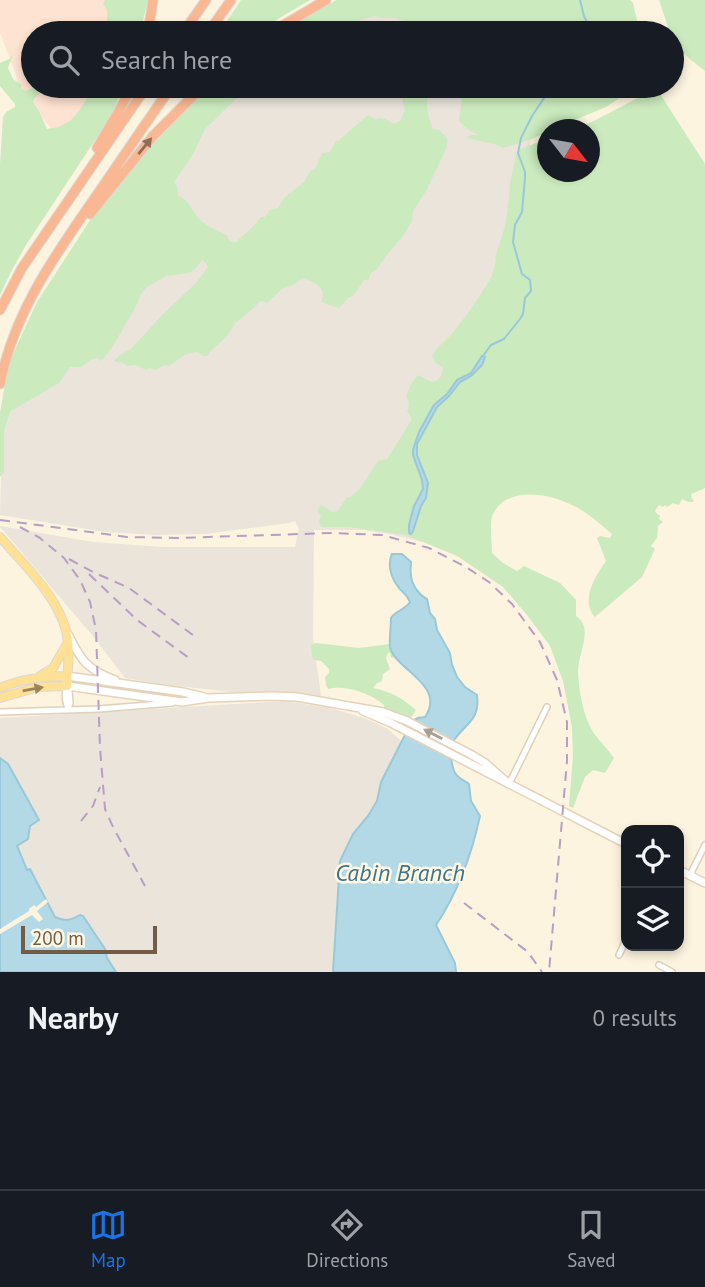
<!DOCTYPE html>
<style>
body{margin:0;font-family:"PT Sans",sans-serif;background:#20242c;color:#f1f3f6}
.controls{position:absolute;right:21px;bottom:21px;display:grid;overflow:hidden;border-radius:14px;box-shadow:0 4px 10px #0003}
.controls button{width:63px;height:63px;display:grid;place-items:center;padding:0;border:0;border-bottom:2px solid #363941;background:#171b24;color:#f1f3f6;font:35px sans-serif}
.compass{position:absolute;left:537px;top:119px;width:63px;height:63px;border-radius:50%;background:#171b24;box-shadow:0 4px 10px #0003;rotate:121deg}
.scale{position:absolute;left:21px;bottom:18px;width:136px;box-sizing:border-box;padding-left:7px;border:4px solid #735b46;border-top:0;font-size:19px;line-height:24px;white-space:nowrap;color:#735b46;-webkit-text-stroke:5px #fff8e5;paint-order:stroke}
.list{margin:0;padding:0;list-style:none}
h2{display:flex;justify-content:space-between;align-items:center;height:91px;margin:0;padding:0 28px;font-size:30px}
h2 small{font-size:23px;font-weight:400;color:#9ea1a6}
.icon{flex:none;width:38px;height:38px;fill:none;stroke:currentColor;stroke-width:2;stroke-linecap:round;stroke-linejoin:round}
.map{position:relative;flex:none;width:705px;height:972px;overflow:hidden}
.search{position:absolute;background:#171b24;box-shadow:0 4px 10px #0003;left:21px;right:21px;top:21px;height:77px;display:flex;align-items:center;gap:18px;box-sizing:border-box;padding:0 24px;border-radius:38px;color:#9ea1a6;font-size:26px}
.sheet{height:217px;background:#171b24}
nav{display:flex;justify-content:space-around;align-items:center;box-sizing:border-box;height:98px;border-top:2px solid #363941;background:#171b24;font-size:19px;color:#9ea1a6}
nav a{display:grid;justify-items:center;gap:4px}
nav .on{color:#1a73e8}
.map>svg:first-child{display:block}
.commercial{fill:#fee3d2}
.industrial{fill:#eae4db}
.green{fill:#cbeabe;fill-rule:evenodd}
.water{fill:#b3d9e6;stroke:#99c8d8;stroke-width:2}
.pier{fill:#fdf4df}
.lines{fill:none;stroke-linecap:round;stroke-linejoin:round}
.stream{stroke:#99c8d8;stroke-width:2}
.street-casing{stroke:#e0d0bb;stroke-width:8}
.secondary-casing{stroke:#e6d2b9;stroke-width:10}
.primary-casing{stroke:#ddd8d3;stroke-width:10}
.highway-casing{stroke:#ddd8d3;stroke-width:11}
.street{stroke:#fff;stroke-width:5}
.secondary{stroke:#fff;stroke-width:7}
.primary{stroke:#fee195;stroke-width:8}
.highway{stroke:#f9b893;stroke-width:9}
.rail{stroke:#b79ec5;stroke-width:2;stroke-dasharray:10 7;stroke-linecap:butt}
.oneway{fill:#8e6e55}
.oneway2{fill:#9d835e}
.oneway3{fill:#ab9d90}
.labels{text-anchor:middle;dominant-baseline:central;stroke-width:5;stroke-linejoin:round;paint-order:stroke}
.water-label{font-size:24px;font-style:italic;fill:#407487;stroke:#fff8e5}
</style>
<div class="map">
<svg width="705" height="972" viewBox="0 0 705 972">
<rect width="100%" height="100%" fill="#fdf4df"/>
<!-- commercial -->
<path class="commercial" d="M0,0H122L116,33H33V86H98L63,144L19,88L15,72L0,33Z"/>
<!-- industrial -->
<path class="industrial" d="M389,14L488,33H321L366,17Z
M237,86H551L534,123L494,339L418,533L422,542L389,534L364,530H314L313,637L321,696L300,693H241L159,684L125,678L92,635L0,527V526L93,542L163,547H295L299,529L295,521L289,523L206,534L155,535L105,532L0,515L2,437L18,393L151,170Z
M285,701L331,708L367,719L388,729L401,741L381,782L377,801L368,816L353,834L333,972H116L107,958L105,949L83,916L80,915L69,920H62L55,917L30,869L27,870L17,846L30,825L39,819L8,764L0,758V718Z"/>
<!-- green -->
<path class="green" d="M105,0H148L140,33H107V10L103,4Z
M241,0H310L254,33H219Z
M336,0H630L633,3L640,33H411L413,27L411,23L396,18H383L375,16L363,19L331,33H281Z
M659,0H705V71C693,61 674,49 672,33H670Z
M13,55L8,68L13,79L22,85L21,88L26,91L38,86H61C51,89 36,91 33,102L39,111L47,129C76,126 80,108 94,86H123L115,107L101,131L26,245L11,272L0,295V164L3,117L6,112L15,107V104L0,86V63L9,59Z
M210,86H249L205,129L193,154L174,182L177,186L178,195C190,201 193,213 201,221C209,227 219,231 228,236L227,238L231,241L235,243C244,234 254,227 261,217H265L270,210L278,208L284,198L304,182L311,170L315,169L322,153L330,152L336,141H338L368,115L376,120L378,118L385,119L394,124L400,121L405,110L402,98L407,86H434C423,98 427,115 433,129L439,130L447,138V147L439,164L426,191L413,211L412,221L403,236L386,256L377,269L371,273L368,280H364L353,296L349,297L339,308L321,302C328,287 314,282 302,278L295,284L282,289L267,303L263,301L259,302C253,310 245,315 238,321C233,325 231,331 227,336C221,343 212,348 207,356H203L197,352L186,354L169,366L164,365L156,370L150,368L146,370L136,365L127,366L122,362L119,363L114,361L120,355L131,349L164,313L196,283L208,267L206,263L202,260L197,267L189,273L166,276L147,287L141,294L136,306L113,346L101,361L97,358L90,360L81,367H70L59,383L11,411L4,431V472L0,477V413L8,365L37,302L94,214L147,150Z
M452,86H645L627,93L606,107L553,129L548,130L547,132L532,139L503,148L498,145L467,138L470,135H479L469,130L459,121L463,89Z
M657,89L705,164V488L691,494L692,499L694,500L693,502H688L682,499L679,505L673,503L667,507L665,505L663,507L659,505L655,511L658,515H660L659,519L663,522L658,526L657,538L651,546L655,549L642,577L595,617C580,601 595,576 606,561L597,538L600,536L610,538L612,534C600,524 587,512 572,505C548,493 507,486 493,514C489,521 492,543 492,553L503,563L517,571L524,566L560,583L576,600V616C595,628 577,654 578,673C579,692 583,715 593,732C599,741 608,749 614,758L605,773L593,770L585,777L573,808L569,806L573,756L572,727L563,681L550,646L527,615L503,587L457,556L406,535L349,527H321L319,520L321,516L317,511L321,505L333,512L338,511L347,497H350L359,490L378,461L387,459L411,421V417L407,411C410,406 409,401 406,396L411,384L418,375L431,382C440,381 442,376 443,367L436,363L432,356L439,346C450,341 486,289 492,275C494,270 495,264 496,259L495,258L506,223L508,203L509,200L510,183L517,150L547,139L548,172H590V130L574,129C603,119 628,101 657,89ZM482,356L484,357L482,365L471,376L460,382L449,396L437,407L417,444V455L428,483L426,498L421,505L415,527L408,530L414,506L423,489L422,480L413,455V450L419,432L434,405L447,394L457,380L471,373Z
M316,643L359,648L390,644V647L396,657L391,658L390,653H388L386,658L390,669L383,674L382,681L376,684L373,688C392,692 402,698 416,710L410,719L384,708V705C372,694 345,684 328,689L326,685L325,677L329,673V669L321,661L315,660L312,657L311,645Z"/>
<!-- water -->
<path class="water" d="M482,356L485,357L482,365L471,376L460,382L449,396L437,407L417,444V455L428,483L426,498L421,506L413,531L411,534L409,533V525L414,506L423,489L422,480L413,455V450L419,432L434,405L447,394L457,380L471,373Z
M392,554H402L411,562C411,566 410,570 411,575C411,584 419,595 427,599L430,613L435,619L437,630L450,653L452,665L457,677L465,687L477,695C480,720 467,722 454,740C449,748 451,765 455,773C458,778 465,781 469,784L471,801L480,816C472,853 458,892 436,925L455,963L456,972H333L340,861L353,834L368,816L377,801L381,782L412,721L418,718L425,717C447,685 395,670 390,647C389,644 391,624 391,618C395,611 405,610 410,602C407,594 403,593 399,588C391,578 387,565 392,554Z
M0,758L8,764L39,820L30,826L28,839L17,846L27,870L30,869L55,917C65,922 71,920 80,915L83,916L105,949L107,958L116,972H0Z"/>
<!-- pier -->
<path class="pier" d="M46,899L48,902L37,911L43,919L39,922L32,915L0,934V929L29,911V909L34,905L36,907Z"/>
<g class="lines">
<!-- stream -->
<path class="stream" d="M580,0L584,16L592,33
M483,356L491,345L504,339L520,319L523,314L525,298L531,291L530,280L522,274L513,242L515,225L522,212L525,178V172L518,153L521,138L532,116L544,98L548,86"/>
<!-- street casing -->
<g class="street-casing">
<path id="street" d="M67,686C64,693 65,701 68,709
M67,688L69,690L70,703L68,709
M0,712L99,709L172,703
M509,784L547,707
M690,875L705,845
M619,955L626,940
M659,965L672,972"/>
</g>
<!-- secondary casing -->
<g class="secondary-casing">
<path id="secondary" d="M68,634C81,660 86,669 115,680
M67,676L183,692L204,697
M67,686L182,702L208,698L273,696L297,697L383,712L407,721L472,755L485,763L509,784
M363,711L391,723L626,844
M679,870L705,883"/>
</g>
<!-- primary casing -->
<g class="primary-casing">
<path id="primary" d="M0,537C26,567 64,602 68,642C70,657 67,672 67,686L38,687L0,698
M40,676L53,668L67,644
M0,688C21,679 45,676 67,676"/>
</g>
<!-- highway casing -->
<g class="highway-casing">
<path id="highway" d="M148,33L153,0
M183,33L206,0
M208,33L231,0
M270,33L326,0
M97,148L120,109L132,86
M90,214L153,136L203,86
M0,310L22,268L147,86
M0,384C13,315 53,258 92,202C119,163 145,124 172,86"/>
</g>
<!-- street -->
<use href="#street" class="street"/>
<!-- secondary -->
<use href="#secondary" class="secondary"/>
<!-- primary -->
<use href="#primary" class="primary"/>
<!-- highway -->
<use href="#highway" class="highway"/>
<!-- rail -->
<path class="rail" d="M0,520L127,537L177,538L332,533L382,535L429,548L466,567L489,582L512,604L540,642L557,680L567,722V761L549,972
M20,527L40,538L64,558L80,580L90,602L96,630L100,748L105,809L113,827L145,886
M69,559L93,572L129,588L197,638
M89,574L137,620L193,661
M81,821L93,806L100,787
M464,903L528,952L542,972"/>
</g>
<!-- one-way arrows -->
<defs><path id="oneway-solid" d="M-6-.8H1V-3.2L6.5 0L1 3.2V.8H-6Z" transform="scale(1.75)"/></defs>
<use class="oneway" href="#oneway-solid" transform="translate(145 146) rotate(-51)"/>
<use class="oneway2" href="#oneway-solid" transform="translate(33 689) rotate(-10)"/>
<use class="oneway3" href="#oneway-solid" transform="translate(433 734) rotate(-153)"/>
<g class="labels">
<!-- water labels -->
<g class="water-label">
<text x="400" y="872">Cabin Branch</text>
</g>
</g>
</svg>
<div class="controls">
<button><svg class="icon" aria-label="locate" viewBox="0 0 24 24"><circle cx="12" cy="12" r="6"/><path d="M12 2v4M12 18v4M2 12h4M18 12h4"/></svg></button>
<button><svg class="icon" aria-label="layers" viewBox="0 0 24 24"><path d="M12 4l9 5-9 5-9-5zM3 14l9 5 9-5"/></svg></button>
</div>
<svg class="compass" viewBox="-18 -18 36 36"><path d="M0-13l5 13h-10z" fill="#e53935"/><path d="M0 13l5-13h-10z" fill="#9ea1a6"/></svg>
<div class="scale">200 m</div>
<div class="search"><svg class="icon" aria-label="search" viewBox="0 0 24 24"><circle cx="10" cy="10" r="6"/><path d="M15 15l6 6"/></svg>Search here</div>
</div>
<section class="sheet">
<h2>Nearby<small>0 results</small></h2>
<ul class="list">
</ul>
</section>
<nav>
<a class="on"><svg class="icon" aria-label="map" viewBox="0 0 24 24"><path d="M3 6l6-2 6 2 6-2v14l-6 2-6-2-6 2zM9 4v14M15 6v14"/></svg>Map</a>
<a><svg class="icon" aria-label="directions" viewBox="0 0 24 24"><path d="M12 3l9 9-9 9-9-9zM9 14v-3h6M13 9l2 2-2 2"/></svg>Directions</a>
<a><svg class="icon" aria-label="saved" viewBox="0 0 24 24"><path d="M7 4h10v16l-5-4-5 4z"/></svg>Saved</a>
</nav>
